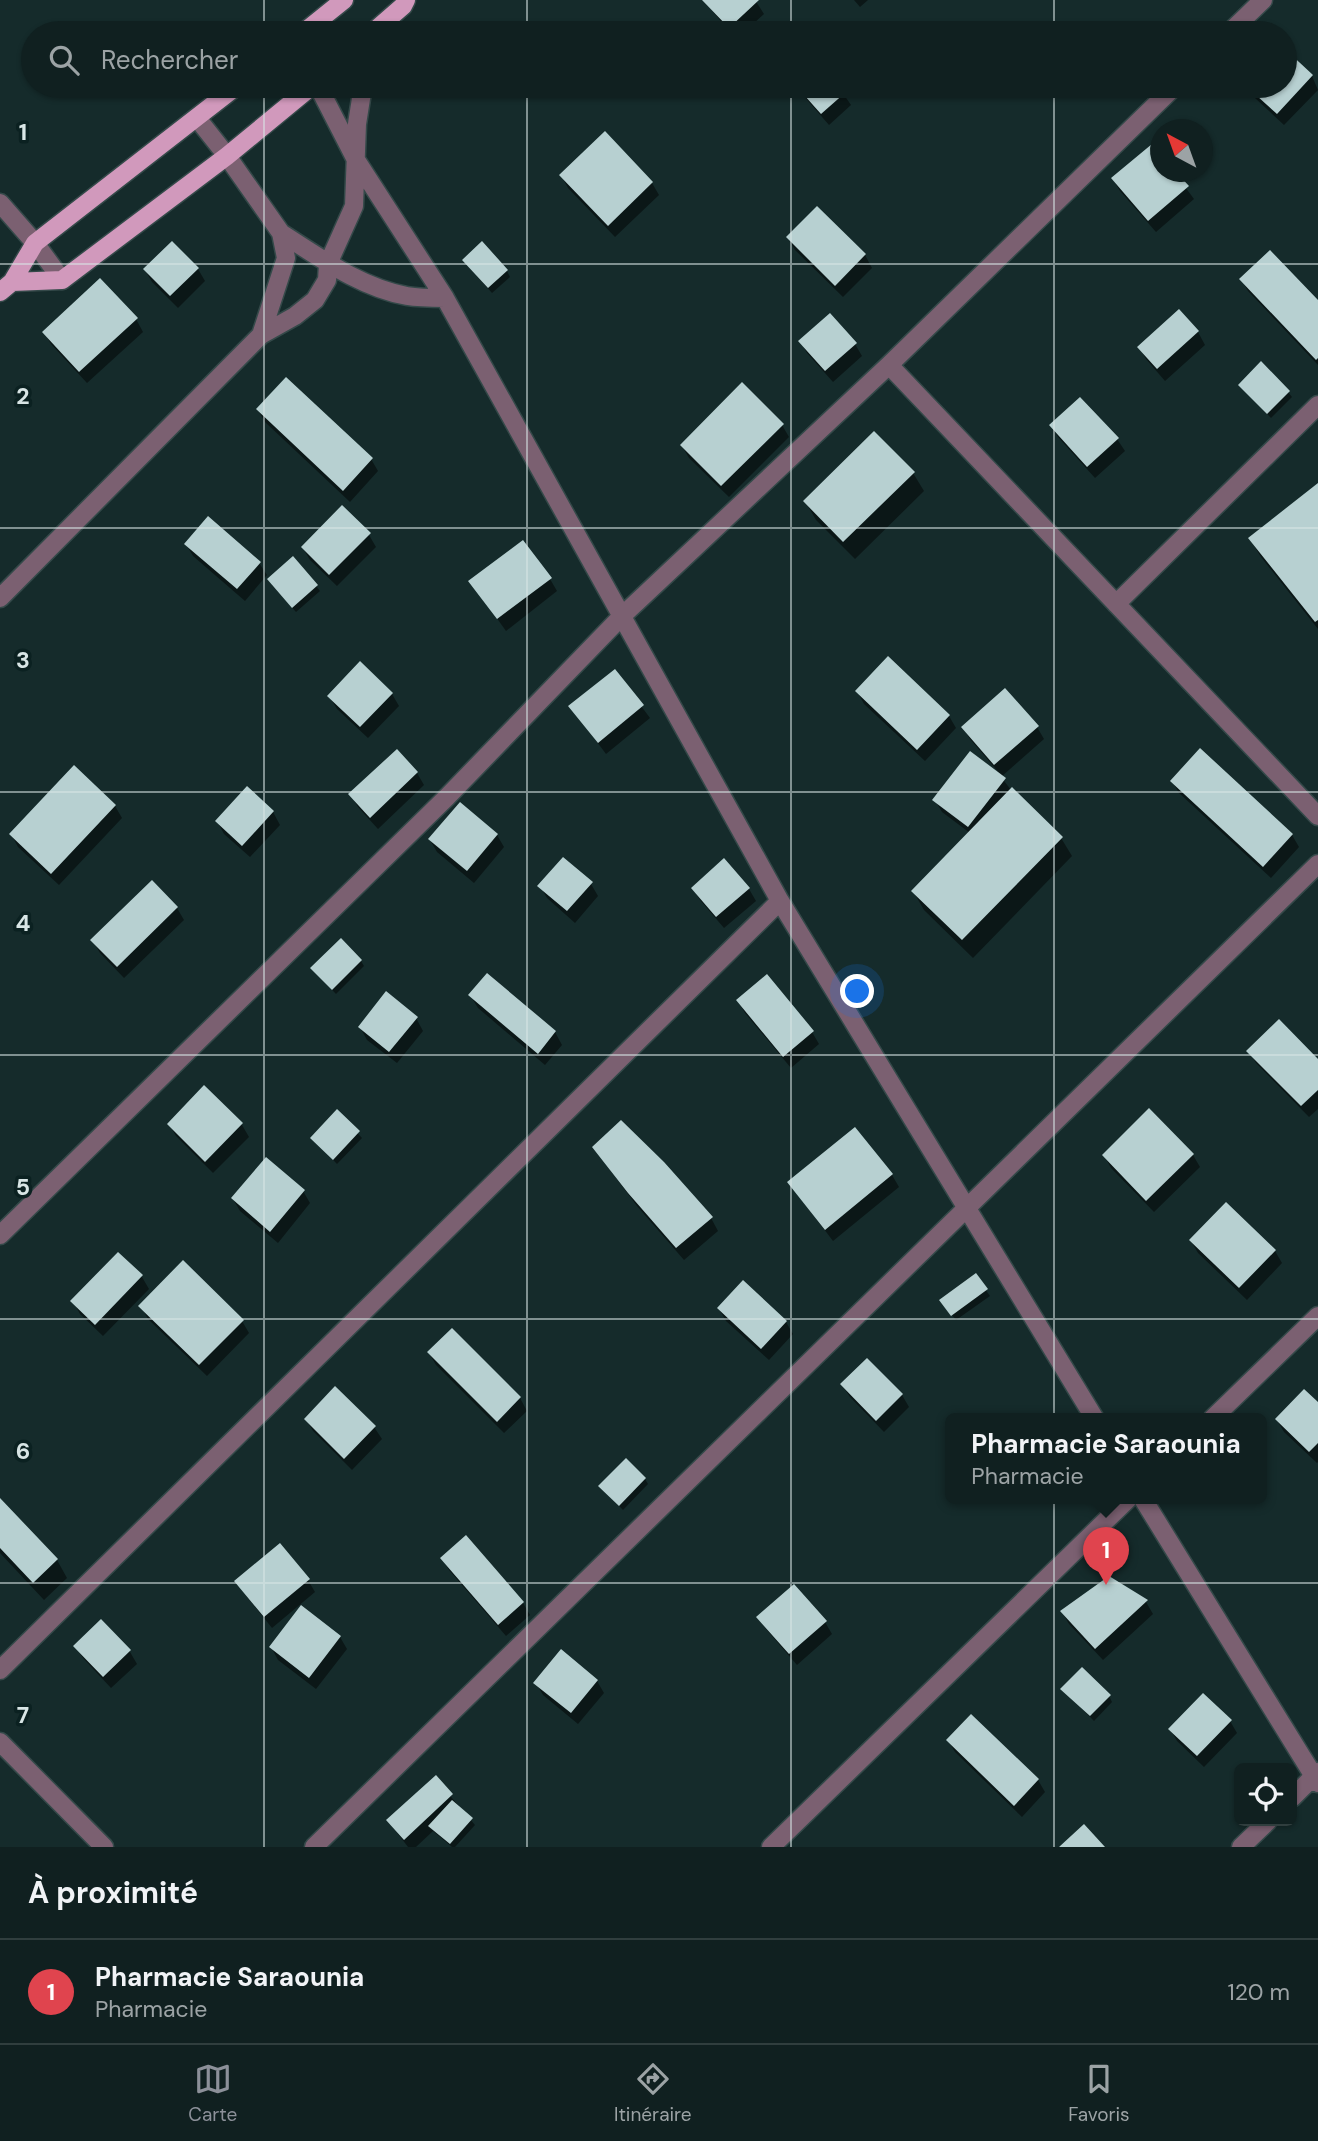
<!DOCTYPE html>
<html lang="fr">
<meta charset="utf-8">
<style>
body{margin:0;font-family:"DM Sans",sans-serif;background:#1e2d2d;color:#f1f3f6}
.controls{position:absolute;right:21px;bottom:21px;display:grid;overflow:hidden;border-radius:10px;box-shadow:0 2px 5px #0004}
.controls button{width:63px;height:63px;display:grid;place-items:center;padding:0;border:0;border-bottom:2px solid #303e3e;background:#102020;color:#f1f3f6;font:35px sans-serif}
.compass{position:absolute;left:1150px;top:119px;width:63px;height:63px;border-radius:50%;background:#102020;box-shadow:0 2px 5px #0004;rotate:319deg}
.you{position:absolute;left:858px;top:992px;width:24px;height:24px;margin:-18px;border:5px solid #fff;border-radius:50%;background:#1a73e8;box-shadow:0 0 0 10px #1a73e833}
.badge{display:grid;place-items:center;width:46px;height:46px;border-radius:50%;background:#8c9099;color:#fff;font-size:23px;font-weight:700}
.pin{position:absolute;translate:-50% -58px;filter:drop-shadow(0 2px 4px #0008)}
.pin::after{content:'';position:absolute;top:37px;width:24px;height:21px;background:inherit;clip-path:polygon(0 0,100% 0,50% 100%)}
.popup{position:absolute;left:945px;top:1413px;width:322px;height:91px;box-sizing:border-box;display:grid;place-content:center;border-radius:10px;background:#102020;filter:drop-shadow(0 2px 5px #0005);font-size:23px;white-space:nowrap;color:#9ca3a5}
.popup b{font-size:26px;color:#f1f3f6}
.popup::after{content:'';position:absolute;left:50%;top:100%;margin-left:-14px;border:14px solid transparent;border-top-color:#102020}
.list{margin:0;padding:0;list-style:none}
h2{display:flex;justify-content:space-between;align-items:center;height:91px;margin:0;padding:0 28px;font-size:30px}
h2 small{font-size:23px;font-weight:400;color:#9ca3a5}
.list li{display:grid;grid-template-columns:46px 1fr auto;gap:21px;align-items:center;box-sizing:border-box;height:105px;padding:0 28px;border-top:2px solid #303e3e}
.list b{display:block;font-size:26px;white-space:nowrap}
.list p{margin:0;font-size:23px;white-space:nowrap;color:#9ca3a5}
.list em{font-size:23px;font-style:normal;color:#9ca3a5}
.icon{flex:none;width:38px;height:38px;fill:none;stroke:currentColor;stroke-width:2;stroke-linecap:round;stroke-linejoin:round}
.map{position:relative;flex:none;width:1318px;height:1847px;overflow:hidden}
.search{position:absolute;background:#102020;box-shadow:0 2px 5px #0004;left:21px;right:21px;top:21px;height:77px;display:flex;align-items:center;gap:18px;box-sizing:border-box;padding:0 24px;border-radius:38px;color:#9ca3a5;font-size:26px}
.sheet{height:196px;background:#102020}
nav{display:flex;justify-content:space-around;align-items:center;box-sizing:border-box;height:98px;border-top:2px solid #303e3e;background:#102020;font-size:19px;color:#9ca3a5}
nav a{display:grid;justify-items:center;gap:4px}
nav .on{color:#8c9099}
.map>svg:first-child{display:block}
.shadow{fill:#0007}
.building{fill:#b7d0d1}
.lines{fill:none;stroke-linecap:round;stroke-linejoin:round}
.minor-casing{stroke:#344949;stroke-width:21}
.major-casing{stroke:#344949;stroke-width:21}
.minor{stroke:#7b6071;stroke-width:18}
.major{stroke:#d199bc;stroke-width:18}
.grid{fill:none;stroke:#d8e5e5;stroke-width:2;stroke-opacity:0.55}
.grid-label{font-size:23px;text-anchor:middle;font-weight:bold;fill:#d8e5e5;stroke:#0b2121;stroke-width:7;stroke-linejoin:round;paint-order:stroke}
</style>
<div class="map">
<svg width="1318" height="1847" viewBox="0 0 1318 1847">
<rect width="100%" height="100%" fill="#152b2b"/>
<!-- shadow -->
<path class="shadow" d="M703,0H755L764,14L743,33H731Z
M854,0H868L860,7Z
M1285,51L1312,76L1318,90L1284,125L1242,86H1285Z
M795,86H838L851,105L829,125Z
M605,134L652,183L659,195L615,237L568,188L561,175Z
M1152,146L1160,156V172H1174L1194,199L1156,232L1120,191L1113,179Z
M817,208L865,255L872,268L843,297L795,250L788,238Z
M468,266L507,271L510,277L492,293Z
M198,269L205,281L178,308L152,282L145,270Z
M1241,279L1318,303V365L1248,291Z
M1179,312L1198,332L1205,345L1165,381L1146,359L1139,347Z
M136,319L143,332L87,383L51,344L44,332Z
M800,341L855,344L862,356L833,382L807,353Z
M1240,385L1288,392L1292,397L1271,418Z
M258,410L371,459L378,471L350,502L265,422Z
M782,425L789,437L729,497L689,458L682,446Z
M1051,425L1117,439L1125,451L1095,478L1058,437Z
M913,473L924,491L855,559L816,520L805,501Z
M1318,485V629L1261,557L1250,539Z
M369,535L376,547L337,586L310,560L303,548Z
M186,544L259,563L267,575L245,601L193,556Z
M550,579L557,591L506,631L471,582Z
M272,585L316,586L320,591L296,612Z
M615,671L650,718L606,754L571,707Z
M857,691L949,716L956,728L925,761L864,704Z
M392,694L399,706L368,738L337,709L329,696Z
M963,727H1037L1044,739L1001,777L1011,790L1061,838L1072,856L973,958L924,910L913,891L970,833L942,812L935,800L1001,775L970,739Z
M417,773L424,785L378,829L358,807L351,795Z
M1172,781L1292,835L1299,847L1271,878L1179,793Z
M115,806L122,818L59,885L18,847L11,834Z
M273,812L280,825L250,857L224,834L217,821Z
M497,835L504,847L474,883L437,852L430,840Z
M152,882L177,908L184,920L124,978L100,953L93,941Z
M591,884L598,896L575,923L547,898L540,886Z
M693,888L749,889L756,901L724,928L700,900Z
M361,961L364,966L336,994L312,969Z
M488,975L555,1032L562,1045L545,1065L478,1008L470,995Z
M738,1001L812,1032L819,1044L791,1068L745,1013Z
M416,1018L423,1031L397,1063L367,1040L360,1027Z
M1249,1051L1318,1062V1109L1309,1117L1256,1063Z
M204,1088L242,1125L249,1137L213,1173L176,1136L169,1124Z
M337,1111L362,1138L337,1164L312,1138Z
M1104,1155H1193L1200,1167L1154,1212L1111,1168Z
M602,1159L663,1163L711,1218L718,1231L684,1260L637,1206Z
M892,1175L899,1187L833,1241L789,1183Z
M303,1191L310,1203L278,1243L240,1211L233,1199Z
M1191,1241L1275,1251L1282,1263L1247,1300L1198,1253Z
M119,1254L142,1277L149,1289L103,1336L80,1314L73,1301Z
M975,1275L990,1296L956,1320L945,1306Z
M141,1306L242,1321L249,1333L207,1376L148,1319Z
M719,1309L786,1322L793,1334L769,1360L726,1321Z
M452,1330L520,1398L527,1411L504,1433L436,1365L429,1353Z
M842,1385L902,1395L909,1407L884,1432L850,1397Z
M1318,1405V1462L1317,1463L1284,1432L1277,1420Z
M306,1419L374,1427L382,1439L352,1470L313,1431Z
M645,1479L648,1484L623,1510L600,1486Z
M0,1500L57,1560L67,1578L44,1600L0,1553Z
M442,1558L523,1603L530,1615L506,1636L449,1570Z
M1109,1579L1146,1602L1153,1614L1103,1660L1069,1624L1062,1612Z
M308,1580L315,1592L272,1628L244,1593L237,1581Z
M759,1617L825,1622L832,1634L797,1665L766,1629Z
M101,1622L130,1652L137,1664L111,1688L83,1658L75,1646Z
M340,1637L347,1649L316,1689L278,1660L271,1647Z
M597,1681L604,1693L578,1724L543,1695L536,1683Z
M1063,1689L1109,1696L1112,1702L1094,1721Z
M1230,1721L1237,1733L1204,1767L1177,1741L1170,1729Z
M948,1740L1038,1780L1045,1792L1022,1817L955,1752Z
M435,1778L475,1825L455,1847H452L433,1831L416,1847H408L388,1821Z"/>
<!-- building -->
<path class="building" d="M702,0H759L729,28Z
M1285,49L1313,75L1277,114L1246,86H1285Z
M796,86H840L846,92L821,114Z
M605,131L653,182L608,226L559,175Z
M1152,144L1160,154V172H1176L1189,186L1148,221L1111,178Z
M817,206L866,254L835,286L786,237Z
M172,241L199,268L170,296L143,269Z
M482,241L508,270L488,288L462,260Z
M1270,250L1318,300V358L1316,360L1239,279Z
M100,278L138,318L79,372L42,332Z
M1179,309L1199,331L1157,369L1137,347Z
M830,313L857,343L825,371L798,341Z
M1261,361L1290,391L1267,414L1238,385Z
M286,377L373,458L343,491L256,409Z
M742,382L784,424L721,486L680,445Z
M1080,397L1119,438L1087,467L1049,425Z
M874,431L915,472L843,542L803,501Z
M1318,483V620L1315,622L1248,538Z
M342,505L371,533L329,575L301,547Z
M208,516L261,562L237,589L184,544Z
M523,540L552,578L497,619L468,581Z
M293,556L318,585L292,608L267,579Z
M888,656L950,715L917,750L855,691Z
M360,661L393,693L360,727L327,696Z
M615,669L644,705L598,743L568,706Z
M1005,688L1039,726L994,765L961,727Z
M1200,748L1293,834L1263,867L1170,781Z
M397,749L418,772L370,818L348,794Z
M970,751L1006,778L968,827L932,800Z
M74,765L116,805L51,874L9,834Z
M247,786L274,811L242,846L215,821Z
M1012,787L1063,837L962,940L911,891Z
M460,802L498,834L467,871L428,839Z
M563,857L593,882L567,911L537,886Z
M724,858L750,888L716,917L691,888Z
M152,880L178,907L117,967L90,940Z
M341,938L362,960L332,990L310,968Z
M487,973L556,1031L538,1054L468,995Z
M767,974L814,1031L783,1057L736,1000Z
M386,991L418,1017L389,1052L358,1027Z
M1279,1019L1318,1059V1090L1301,1106L1246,1051Z
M204,1085L243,1123L205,1162L167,1124Z
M1149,1108L1194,1154L1146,1201L1102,1155Z
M337,1109L360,1131L333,1160L310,1138Z
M621,1120L664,1162L713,1217L676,1248L628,1193L592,1147Z
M855,1127L893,1174L825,1230L787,1182Z
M266,1157L305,1190L270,1232L231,1198Z
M1226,1202L1276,1250L1239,1288L1189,1240Z
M118,1252L143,1275L95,1325L70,1301Z
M183,1260L244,1320L199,1365L138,1306Z
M976,1273L988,1289L951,1316L939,1300Z
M743,1280L787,1321L761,1349L717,1308Z
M452,1328L521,1397L497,1422L427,1352Z
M867,1358L903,1394L876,1421L840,1384Z
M335,1386L376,1426L344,1459L304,1419Z
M1304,1389L1318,1402V1443L1309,1452L1275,1419Z
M626,1458L646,1478L619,1506L598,1486Z
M0,1498L58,1559L33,1583L0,1548Z
M466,1535L524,1602L498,1625L440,1558Z
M280,1543L310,1579L264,1617L234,1581Z
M1109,1576L1148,1600L1095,1649L1060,1611Z
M794,1584L827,1621L789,1654L756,1617Z
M301,1605L341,1636L309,1678L269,1647Z
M101,1619L131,1650L103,1677L73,1646Z
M561,1649L598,1680L571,1713L533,1683Z
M1082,1667L1111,1695L1090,1716L1060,1689Z
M1203,1693L1232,1720L1197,1756L1168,1729Z
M971,1714L1039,1779L1014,1806L946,1740Z
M436,1775L453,1794L404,1840L386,1820Z
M452,1800L473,1818L450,1844L428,1826Z
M1084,1824L1105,1847H1059Z"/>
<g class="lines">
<!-- minor casing -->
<g class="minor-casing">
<path id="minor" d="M1229,33L1263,0
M318,86L356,160L445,298L780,901L1095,1419
M197,118L227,156L281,233L286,258L261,335
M0,203L35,243L62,280
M281,233C319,257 361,288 407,296C419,298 433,298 445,298
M889,365L1318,816
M0,598L261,335L295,316L315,300L327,280L328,264L354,206L357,124L363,86
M1116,604L1318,405
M0,1235L447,797L622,616L889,365L1175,86
M1212,1419L1318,1316
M1143,1499L1318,1783
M0,1670L780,901
M0,1742L104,1847
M1292,1798L1318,1772
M314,1847L1318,864
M771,1847L1128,1499
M1241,1847L1268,1821"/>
</g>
<!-- major casing -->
<g class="major-casing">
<path id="major" d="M303,33L344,0
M372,33L403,6L406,0
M12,282L62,280L227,156L312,86
M0,292L12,282L35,243L237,86"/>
</g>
<!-- minor -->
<use href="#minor" class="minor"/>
<!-- major -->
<use href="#major" class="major"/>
</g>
<!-- grid -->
<path class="grid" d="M264,0V33M527,0V33M791,0V33M1054,0V33M264,86V1847M527,86V1847M791,86V1847M1054,86V1847M0,264H1318M0,528H1318M0,792H1318M0,1055H1318M0,1319H1318M0,1583H1318"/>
<g class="grid-label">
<text x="23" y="140">1</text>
<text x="23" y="404">2</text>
<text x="23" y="668">3</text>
<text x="23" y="931">4</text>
<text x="23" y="1195">5</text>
<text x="23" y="1459">6</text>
<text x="23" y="1723">7</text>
</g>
</svg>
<div class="controls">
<button><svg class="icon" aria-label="locate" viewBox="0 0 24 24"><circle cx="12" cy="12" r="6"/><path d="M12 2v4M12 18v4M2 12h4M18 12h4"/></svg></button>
</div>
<svg class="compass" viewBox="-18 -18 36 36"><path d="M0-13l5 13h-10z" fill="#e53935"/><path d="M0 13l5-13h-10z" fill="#9ca3a5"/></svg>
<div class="you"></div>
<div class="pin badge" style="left:1106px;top:1585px;background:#e0444e">1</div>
<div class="popup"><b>Pharmacie Saraounia</b>Pharmacie</div>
<div class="search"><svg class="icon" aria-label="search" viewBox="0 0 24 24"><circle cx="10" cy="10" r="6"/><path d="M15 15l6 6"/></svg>Rechercher</div>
</div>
<section class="sheet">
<h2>À proximité<small></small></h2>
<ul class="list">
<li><span class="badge" style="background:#e0444e">1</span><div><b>Pharmacie Saraounia</b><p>Pharmacie</p></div><em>120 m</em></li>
</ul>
</section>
<nav>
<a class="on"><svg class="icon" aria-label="map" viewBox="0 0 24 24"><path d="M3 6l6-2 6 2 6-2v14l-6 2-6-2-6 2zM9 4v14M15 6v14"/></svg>Carte</a>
<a><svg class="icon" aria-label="directions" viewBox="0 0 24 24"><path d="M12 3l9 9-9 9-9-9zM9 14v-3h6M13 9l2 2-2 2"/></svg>Itinéraire</a>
<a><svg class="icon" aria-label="saved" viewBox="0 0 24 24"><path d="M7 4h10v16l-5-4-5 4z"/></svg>Favoris</a>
</nav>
